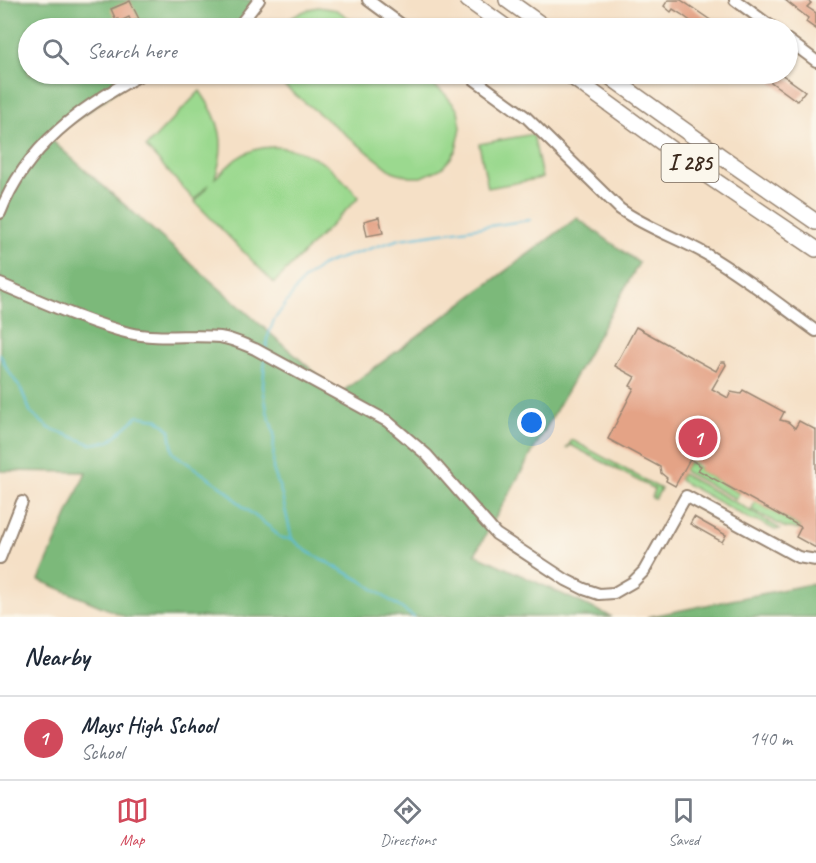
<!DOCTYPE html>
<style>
body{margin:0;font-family:Caveat,sans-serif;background:#f6f6f7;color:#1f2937}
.you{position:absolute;left:532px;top:423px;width:21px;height:21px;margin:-15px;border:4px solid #fff;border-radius:50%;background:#1a73e8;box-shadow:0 0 0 9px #1a73e833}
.badge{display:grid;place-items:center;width:39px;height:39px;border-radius:50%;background:#d1495b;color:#fff;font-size:20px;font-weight:700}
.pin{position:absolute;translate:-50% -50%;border:3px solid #fff;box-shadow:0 2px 6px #0006}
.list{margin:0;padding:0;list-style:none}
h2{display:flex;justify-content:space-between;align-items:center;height:78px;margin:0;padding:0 24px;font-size:26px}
h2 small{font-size:20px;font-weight:400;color:#747a83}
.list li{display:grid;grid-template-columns:39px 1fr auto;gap:18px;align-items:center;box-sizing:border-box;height:84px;padding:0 24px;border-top:2px solid #e0e1e3}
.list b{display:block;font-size:22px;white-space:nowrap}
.list p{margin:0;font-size:20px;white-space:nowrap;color:#747a83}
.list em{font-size:20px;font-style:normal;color:#747a83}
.icon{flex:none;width:33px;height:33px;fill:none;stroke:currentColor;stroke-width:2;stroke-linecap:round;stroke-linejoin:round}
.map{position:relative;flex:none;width:816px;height:617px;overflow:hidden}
.search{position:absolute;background:#fff;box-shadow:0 2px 4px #0004;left:18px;right:18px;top:18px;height:66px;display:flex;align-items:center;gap:15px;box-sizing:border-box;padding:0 21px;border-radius:33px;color:#747a83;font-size:22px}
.sheet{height:162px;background:#fff}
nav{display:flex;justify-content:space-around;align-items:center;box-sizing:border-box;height:84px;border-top:2px solid #e0e1e3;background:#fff;font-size:16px;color:#747a83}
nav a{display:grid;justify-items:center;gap:3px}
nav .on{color:#d1495b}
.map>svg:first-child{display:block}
.green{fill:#9bd98f;stroke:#6b8256;stroke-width:1.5}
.forest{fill:#7cb97a;stroke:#5c724c;stroke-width:1.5}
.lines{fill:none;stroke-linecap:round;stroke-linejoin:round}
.stream{stroke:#5cbdda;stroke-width:2}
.building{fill:#e4a386}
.minor-casing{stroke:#988572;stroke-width:14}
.highway-casing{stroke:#988572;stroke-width:18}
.minor{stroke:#fff;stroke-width:10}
.highway{stroke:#fff;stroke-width:15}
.labels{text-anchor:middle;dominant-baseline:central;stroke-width:4.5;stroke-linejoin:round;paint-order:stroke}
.shield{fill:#fbf7ec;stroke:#75685c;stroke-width:1.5}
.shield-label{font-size:22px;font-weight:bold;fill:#3b2a1e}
</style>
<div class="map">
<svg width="816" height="617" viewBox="0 0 816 617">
<rect width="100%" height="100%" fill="#fbf7ec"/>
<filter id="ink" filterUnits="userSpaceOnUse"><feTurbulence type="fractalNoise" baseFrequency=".0167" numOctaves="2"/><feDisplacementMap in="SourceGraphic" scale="12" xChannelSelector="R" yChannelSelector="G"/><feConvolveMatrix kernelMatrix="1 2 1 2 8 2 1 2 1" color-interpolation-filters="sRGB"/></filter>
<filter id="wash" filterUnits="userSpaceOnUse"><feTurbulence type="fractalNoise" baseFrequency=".008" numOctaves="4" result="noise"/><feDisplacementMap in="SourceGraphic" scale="24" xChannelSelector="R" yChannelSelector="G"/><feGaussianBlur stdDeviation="1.35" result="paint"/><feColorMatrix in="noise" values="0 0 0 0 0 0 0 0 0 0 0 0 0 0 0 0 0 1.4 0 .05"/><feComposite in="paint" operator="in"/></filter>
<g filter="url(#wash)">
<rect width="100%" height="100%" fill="#f5e0c6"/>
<!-- green -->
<path class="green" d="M318,7L337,10L363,28H281C291,16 303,10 318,7Z
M269,74H419L445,94L458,110L461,128L456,150L450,159L442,168L422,177H410L392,171Z
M200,91C221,121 227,143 215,178C222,172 229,165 236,159C265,138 302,147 329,167C340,175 349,187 359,197L274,283L195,202L209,184L194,200L146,147Z
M533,134L542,178L488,188L479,144Z
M572,440L661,489L655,499L652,498L654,489L571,445L566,449Z
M691,462L700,468L699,470L739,493L736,499L685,472L684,470L688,463Z
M682,474L742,506L780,529L775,530L756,520L753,521L681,481L679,479Z
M755,501L804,529L786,528L752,510Z"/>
<!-- forest -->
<path class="forest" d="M0,0H262L239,28H28V74H140L50,139L339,394L577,218L639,263L475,554L612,617H126L39,580L86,472L0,471Z
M816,583V617H647Z"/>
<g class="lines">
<!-- stream -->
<path class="stream" d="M266,351L267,339L274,320L302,281L321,266L332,261L400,239L530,220
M0,354L7,369L21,389L31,413L49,428L91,444L110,441L138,416L157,419L170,430L173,453L226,490L243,507L272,529L280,538L292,539L308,552L360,580L414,617
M265,360L263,386L267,411L274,433L273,469L281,492L292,539"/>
</g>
<g id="blocks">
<!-- building -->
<path class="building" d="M668,0H681L722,28H700L681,14L673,9L671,12L664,6Z
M785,0H807L811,3L807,7L816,13V29L806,22L808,18Z
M130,1L139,19L131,22L129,17L119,22L118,19L116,20L111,9Z
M760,74H781L805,91L797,101Z
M379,217L383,233L367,236L364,221Z
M636,327L716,371L721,362H725L726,365L712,389L728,398L731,392L741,394L743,390L784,412L780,420L788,422L795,428L799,421L816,430V548L796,537L801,527L698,470L701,466L690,459L675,486L666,481L667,478L661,473L660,467L608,439L634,388L630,386L635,377L615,366Z
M694,517L726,535L722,542L690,524Z"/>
</g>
</g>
<g filter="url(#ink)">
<use href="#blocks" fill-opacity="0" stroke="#988572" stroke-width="1.5"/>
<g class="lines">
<!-- minor casing -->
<g class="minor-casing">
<path id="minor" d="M368,0L406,28
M735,0L773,28
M233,28L242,22L259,0
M788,40L816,61
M467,74L526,117L620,209C647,228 678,238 706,254C745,277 780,305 816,331
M0,213C26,146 81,107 142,74
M0,284C42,301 85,322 129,333C159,340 190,334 220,337C233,339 243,344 255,349L387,421L427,455L496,534L566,580L584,589L599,594L614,593L633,582L644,571L686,496L798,557L816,560
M0,558L22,502"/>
</g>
<!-- highway casing -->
<g class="highway-casing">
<path id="highway" d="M468,0L507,28
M507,0L546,28
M568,74L705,174L816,249
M606,74L722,157L816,222"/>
</g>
<!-- minor -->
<use href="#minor" class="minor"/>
<!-- highway -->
<use href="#highway" class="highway"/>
</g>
</g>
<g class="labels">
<!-- shield labels -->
<rect class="shield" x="661.5" y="144" width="57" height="38" rx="4.5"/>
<g class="shield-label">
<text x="690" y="163">I 285</text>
</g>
</g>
</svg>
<div class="you"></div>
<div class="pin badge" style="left:698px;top:438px">1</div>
<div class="search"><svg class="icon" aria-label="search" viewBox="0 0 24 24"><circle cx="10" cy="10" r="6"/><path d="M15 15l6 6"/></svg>Search here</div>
</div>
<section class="sheet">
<h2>Nearby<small></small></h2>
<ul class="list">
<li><span class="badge">1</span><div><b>Mays High School</b><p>School</p></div><em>140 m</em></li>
</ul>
</section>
<nav>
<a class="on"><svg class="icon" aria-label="map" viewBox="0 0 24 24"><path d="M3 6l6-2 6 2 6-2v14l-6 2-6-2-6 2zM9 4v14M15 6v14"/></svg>Map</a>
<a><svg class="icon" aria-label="directions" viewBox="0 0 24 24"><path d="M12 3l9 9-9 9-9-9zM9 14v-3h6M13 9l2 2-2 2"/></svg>Directions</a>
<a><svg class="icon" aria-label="saved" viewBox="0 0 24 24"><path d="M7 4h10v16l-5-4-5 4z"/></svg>Saved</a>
</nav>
